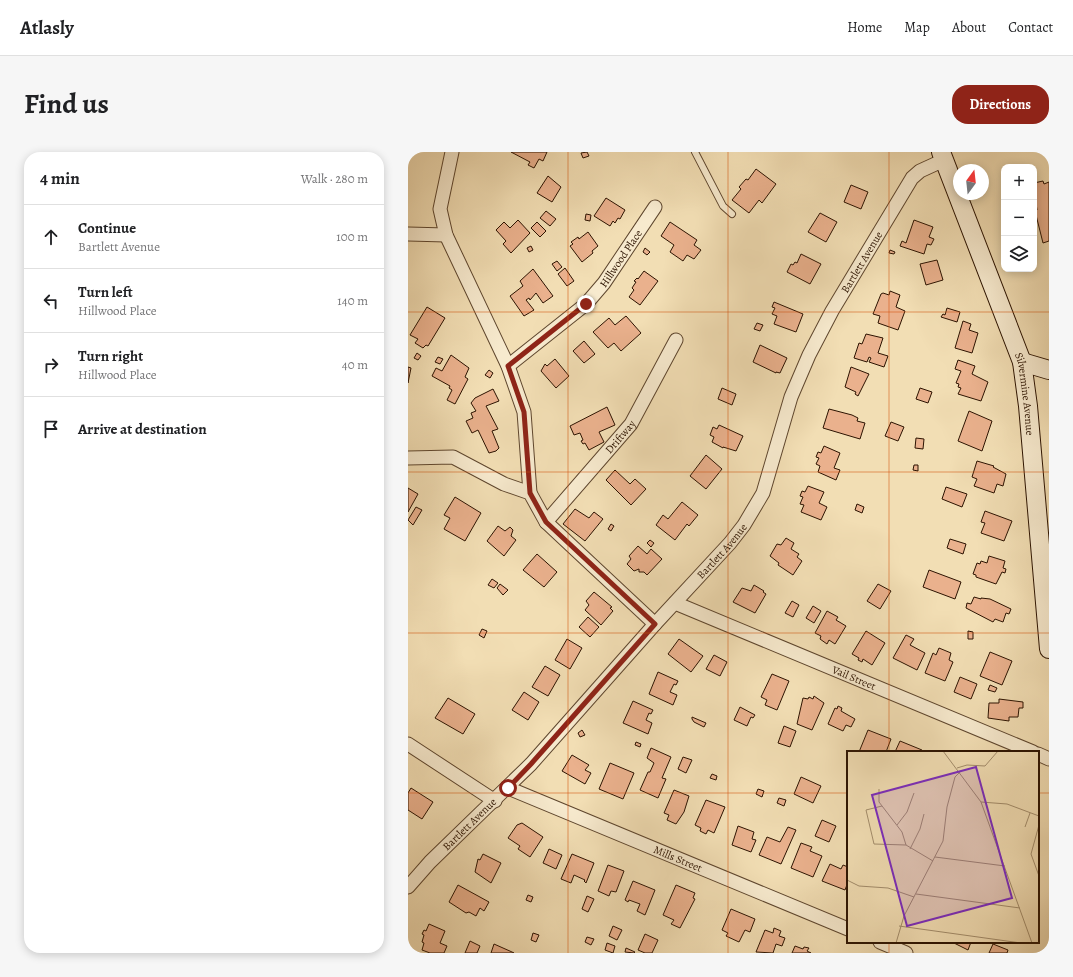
<!DOCTYPE html>
<meta charset="utf-8">
<style>
body{margin:0;font-family:Alegreya,serif;background:#f6f6f6;color:#202124}
.controls{position:absolute;right:12px;top:12px;display:grid;overflow:hidden;border-radius:8px;box-shadow:0 2px 10px #0003}
.controls button{width:36px;height:36px;display:grid;place-items:center;padding:0;border:0;border-bottom:1px solid #e0e0e0;background:#fff;color:#202124;font:20px sans-serif}
.compass{position:absolute;left:545px;top:12px;width:36px;height:36px;border-radius:50%;background:#fff;box-shadow:0 2px 10px #0003;rotate:15deg}
.stop{position:absolute;width:12px;height:12px;margin:-9px;border:3px solid #8f2418;border-radius:50%;background:#fff}
.stop.end{background:#8f2418;border-color:#fff;box-shadow:0 1px 4px #0008}
.list{margin:0;padding:0;list-style:none}
h2{display:flex;justify-content:space-between;align-items:center;height:52px;margin:0;padding:0 16px;font-size:17px}
h2 small{font-size:13px;font-weight:400;color:#757577}
.list li{display:grid;grid-template-columns:26px 1fr auto;gap:12px;align-items:center;box-sizing:border-box;height:64px;padding:0 16px;border-top:1px solid #e0e0e0}
.list b{display:block;font-size:15px;white-space:nowrap}
.list p{margin:0;font-size:13px;white-space:nowrap;color:#757577}
.list em{font-size:13px;font-style:normal;color:#757577}
.icon{flex:none;width:22px;height:22px;fill:none;stroke:currentColor;stroke-width:2;stroke-linecap:round;stroke-linejoin:round}
.map{position:relative;flex:none;width:641px;height:801px;overflow:hidden;border-radius:16px}
header{display:flex;align-items:center;gap:24px;box-sizing:border-box;height:56px;padding:0 20px;background:#fff;border-bottom:1px solid #e0e0e0}
header strong{font-size:19px}
nav{display:flex;gap:22px;margin-inline-start:auto;font-size:14px}
.intro{display:flex;align-items:center;justify-content:space-between;box-sizing:border-box;height:96px;padding:0 24px}
h1{margin:0;font-size:28px}
.button{padding:10px 18px;border-radius:16px;background:#8f2418;color:#fff;font-size:14px;font-weight:700}
main{display:flex;gap:24px;padding:0 24px}
aside{flex:1;background:#fff;border-radius:16px;box-shadow:0 2px 10px #0003}
.map>svg:first-child{display:block}
.building{fill:#eab18d;stroke:#2c1301}
.lines{fill:none;stroke-linecap:round;stroke-linejoin:round}
.lane-casing{stroke:#5e462e;stroke-width:8}
.street-casing{stroke:#5e462e;stroke-width:15}
.secondary-casing{stroke:#2c1301;stroke-width:20}
.lane{stroke:#f7eace;stroke-width:6}
.street{stroke:#f7eace;stroke-width:13}
.secondary{stroke:#f7eace;stroke-width:18}
.route{stroke:#8f2418;stroke-width:5}
.grid{fill:none;stroke:#d5520b;stroke-width:1;stroke-opacity:0.55}
.labels{text-anchor:middle;dominant-baseline:central;stroke-width:4;stroke-linejoin:round;paint-order:stroke}
.street-label{font-size:11px;fill:#2c1301;stroke:#f7eace}
.inset-road{fill:none;stroke:#a38d6c;stroke-width:1}
.view{fill:#7b2cbf;fill-opacity:0.15;stroke:#7b2cbf;stroke-width:2}
.inset-edge{fill:none;stroke:#2c1301;stroke-width:2}
</style>
<header>
<strong>Atlasly</strong>
<nav><a>Home</a><a>Map</a><a>About</a><a>Contact</a></nav>
</header>
<div class="intro"><h1>Find us</h1><a class="button">Directions</a></div>
<main>
<aside>
<h2>4 min<small>Walk · 280 m</small></h2>
<ul class="list">
<li><svg class="icon" aria-label="ahead" viewBox="0 0 24 24"><path d="M12 20V5M6 11l6-6 6 6"/></svg><div><b>Continue</b><p>Bartlett Avenue</p></div><em>100 m</em></li>
<li><svg class="icon" aria-label="left" viewBox="0 0 24 24"><path d="M17 20v-9H6M10 6l-5 5 5 5"/></svg><div><b>Turn left</b><p>Hillwood Place</p></div><em>140 m</em></li>
<li><svg class="icon" aria-label="right" viewBox="0 0 24 24"><path d="M7 20v-9h11M14 6l5 5-5 5"/></svg><div><b>Turn right</b><p>Hillwood Place</p></div><em>40 m</em></li>
<li><svg class="icon" aria-label="arrive" viewBox="0 0 24 24"><path d="M6 21V4h12l-3 4 3 4H6"/></svg><div><b>Arrive at destination</b></div></li>
</ul>
</aside>
<div class="map">
<svg width="641" height="801" viewBox="0 0 641 801">
<rect width="100%" height="100%" fill="#f2deb4"/>
<filter id="stains"><feTurbulence type="fractalNoise" baseFrequency=".005" numOctaves="4"/><feColorMatrix values="0 0 0 0 .2 0 0 0 0 .09 0 0 0 0 .02 0 0 0 .5 -.17"/></filter>
<radialGradient id="worn" r=".72"><stop offset=".6" stop-color="#630" stop-opacity="0"/><stop offset="1" stop-color="#630" stop-opacity=".3"/></radialGradient>
<!-- building -->
<path class="building" d="M103,0H139L135,9L131,7L126,16L120,13L122,10Z
M179,0L181,4L175,6L173,1Z
M348,17L368,32L354,51L351,48L341,61L324,48L333,37L331,35L338,27L340,28Z
M140,24L153,35L144,50L129,41Z
M635,29L636,32L641,30V89L635,91L627,59L629,58L626,38V31Z
M443,33L460,40L453,57L436,50Z
M198,46L217,58L212,67L210,66L207,71L205,69L202,74L186,64Z
M138,59L148,67L142,74L132,66Z
M412,61L429,70L418,90L400,80Z
M178,62L183,63L182,69L177,68Z
M110,68L122,81L103,101L95,92L98,89L88,78L96,70L102,76Z
M506,68L525,75L521,85L526,87L523,93L519,92L516,102L492,94L494,89L498,91Z
M129,70L138,79L132,85L123,76Z
M262,70L289,88L286,93L293,98L286,107L279,103L275,109L262,100L266,93L253,84Z
M180,80L190,94L184,99L185,101L174,110L162,94L165,92L163,90L170,85L171,87Z
M123,94L125,98L121,100L119,96Z
M237,96L242,100L239,103L235,100Z
M482,98L487,100L486,102L481,101Z
M393,102L413,112L402,132L379,120L383,112L385,113L387,110L389,111Z
M529,108L535,128L518,133L512,112Z
M149,109L154,115L149,119L144,112Z
M157,116L166,129L159,134L150,122Z
M125,117L145,144L135,151L128,141L122,148L121,146L118,148L126,158L116,164L102,144L115,134L112,129Z
M236,119L250,129L232,153L221,145L226,138L224,136L228,130L226,129L229,126L230,127Z
M482,139L492,143L488,155L497,159L490,178L470,171L472,164L465,162L473,142L475,141L481,143Z
M366,150L395,162L388,180L366,172L369,164L364,162L367,156L364,155Z
M19,155L37,166L20,194L18,193L15,196L7,191L10,187L2,183Z
M539,156L552,160L549,170L533,165L535,162L537,163Z
M218,164L233,181L213,199L206,191L200,196L185,180L201,166L207,173Z
M555,169L563,172L561,178L570,181L564,201L547,196Z
M349,171L355,173L352,179L346,177Z
M458,182L475,186L470,201L480,204L476,215L461,210L463,206L461,205L459,210L446,206L451,191L454,192Z
M176,189L187,202L176,211L165,199Z
M352,193L379,206L372,221L368,220V221L345,210Z
M9,201L13,204L10,208L6,206Z
M43,203L61,216L57,225L60,227L47,252L39,248L44,238L41,236L42,234L24,224L28,216L34,219Z
M30,205L35,207L32,212L27,210Z
M147,207L161,224L148,236L133,219L137,212L139,214Z
M550,208L567,214L564,222L580,230L573,249L550,242L553,236L550,235L551,232L548,231L553,219L547,217Z
M0,215L3,216L0,231Z
M443,215L461,222L450,244L447,242L448,240L437,235Z
M81,218L85,221L82,226L77,223Z
M314,236L328,242L324,253L310,247Z
M512,236L524,240L520,251L508,247Z
M85,237L91,249L78,254L90,277L84,279L91,296L88,299L81,301L70,278L64,281L58,269L65,266L63,261L68,259L63,251L67,246Z
M199,255L207,273L191,280L196,290L181,298L177,291L175,292L173,289L175,288L172,281L166,283L162,274Z
M421,257L444,263L450,266L449,269L457,271L452,287L415,276Z
M561,259L584,269L574,299L550,289Z
M483,270L496,275L490,289L477,284Z
M311,273L335,284L328,299L315,295V296L304,290L306,285L302,283L305,275L309,277Z
M508,286L516,287L515,297L507,296Z
M416,294L432,301L426,316L432,318L428,328L410,320L412,314L408,312L411,306L408,305L410,300L413,301Z
M298,303L314,317L298,337L282,324Z
M569,309L586,314L585,315L598,322L595,334L589,332L586,341L566,334L569,327L564,325Z
M506,313H510V319L505,318Z
M207,318L222,332L227,327L238,337L223,353L198,328Z
M400,334L416,340L411,351L419,355L413,368L393,360L396,353L392,352L395,345L392,344L394,339L397,340Z
M538,335L559,342L554,355L534,347Z
M0,336L10,342L0,360Z
M47,345L73,361L57,389L36,377L42,366L36,363Z
M274,350L290,363L281,374L279,372L267,388L248,373L255,363L260,367Z
M449,352L456,355L454,361L447,358Z
M8,355L14,358L5,373L0,368Z
M167,357L181,366L186,360L195,367L177,389L155,372Z
M577,359L604,369L596,389L573,381L577,371L573,370Z
M203,372L206,374L203,379L200,377Z
M90,374L97,379L102,375L105,378L103,384L108,388L96,404L79,389Z
M378,386L386,391L383,397L391,402L389,405L394,409L385,423L370,413L371,411L362,404L369,392L373,393Z
M542,387L558,392L555,402L539,396Z
M242,388L246,391L243,395L239,391Z
M230,394L239,402L243,397L254,407L239,423L236,420H231V417L226,419L219,412L223,407L221,404Z
M129,402L149,420L136,435L115,418Z
M581,404L597,409L595,416L598,417L597,421L594,420L588,432L568,425V423L565,422L569,411L572,412L573,409L579,411Z
M521,418L553,430L547,447L515,435Z
M84,427L90,431L86,436L80,433Z
M92,432L100,438L95,443L89,436Z
M470,432L483,439L472,457L459,449Z
M346,433L356,439L355,440L358,442L347,461L325,450L334,436L343,439Z
M186,440L204,455L202,456L205,459L193,473L177,458L181,453L178,449Z
M566,445L573,447V446L582,447L603,457L601,462L598,461L595,470L587,467L585,470L558,456L559,451L563,452Z
M384,449L391,453L385,465L377,461Z
M405,454L413,459L406,471L398,466Z
M419,459L430,465L428,468L438,474L427,492L421,488L419,492L412,487L413,484L407,481Z
M180,465L191,475L182,485L171,475Z
M74,477L79,479L76,486L71,483Z
M458,479L477,491L464,513L455,507L454,510L450,508L451,506L444,502Z
M560,479L565,480V487H560Z
M498,483L506,487L502,493L517,501L509,518L485,506Z
M159,487L174,496L162,517L147,508Z
M271,487L295,504L283,520L260,502Z
M531,496L543,501L541,508L545,510L537,529L517,521L525,501L528,503Z
M582,500L604,509L594,533L572,524Z
M306,503L319,510L312,524L298,517Z
M137,514L152,523L140,544L124,535Z
M250,520L270,529L268,533L266,532L262,540L269,543L265,553L241,542Z
M364,522L381,529L369,558L357,553L359,548L353,545Z
M552,525L569,532L563,547L546,540Z
M582,533L589,536L587,540L580,538Z
M116,540L131,550L120,568L104,558Z
M406,544L416,551L404,578L389,572L395,546L400,547L401,545L405,547Z
M40,546L67,562L55,582L27,566Z
M591,547L615,550V556H611L610,565H601V569L580,566L581,551H591Z
M225,549L245,558L243,562L241,561L238,568L244,571L240,582L215,571Z
M430,554L434,556L433,559L447,567L443,575L438,573L435,579L420,572L427,556L429,557Z
M332,555L347,563L345,566L343,565L339,574L326,568Z
M284,565L298,571L296,575L286,570L284,567Z
M376,574L388,579L382,595L370,591Z
M174,578L177,583L172,585L170,581Z
M460,578L483,587L478,600H451Z
M492,589L514,598V600H487Z
M228,590L233,592L232,595L227,593Z
M243,596L263,605L254,626L258,627L250,646L232,638L240,620H242L246,611L239,606Z
M164,603L181,613L177,618L183,621L177,632L154,619Z
M275,605L284,608L278,621L270,617Z
M202,611L226,621L215,647L191,637Z
M304,622L309,624L308,628L302,626Z
M393,625L413,634L405,651L386,642Z
M3,636L25,650L14,667L0,658V641Z
M350,637L356,639L354,645L348,642Z
M266,638L281,644L276,660L268,672L259,668L261,663L256,661Z
M371,646L378,648L376,654L369,651Z
M298,648L317,655L306,681L300,678L298,682L292,679L293,676L287,673Z
M414,668L428,674L421,690L407,684Z
M114,671L135,685L122,705L110,697L112,694L100,686L109,673Z
M330,674L346,680L344,687L348,688L343,700L324,693Z
M380,675L388,678L373,712L351,703L359,685L372,690Z
M393,691L404,695L402,699L414,704L405,725L383,716Z
M141,697L154,703L148,717L135,711Z
M75,702L93,711L83,731L67,720L70,707L72,708Z
M164,702L186,711L178,731L176,729L177,728L166,723L163,731L153,727Z
M422,712L433,717L435,713L440,715V730L437,738L414,729Z
M200,713L216,719L208,740L203,739L201,744L190,739Z
M225,729L247,738L237,763L229,759L232,752L221,748L220,750L217,748Z
M50,733L81,750L76,759L72,756L68,764L61,760L58,761L41,750Z
M268,733L287,741L285,746L287,747L272,776L263,772L266,768L255,763Z
M120,743L125,745L123,750L118,748Z
M179,744L186,747L180,760L174,757Z
M323,757L347,767L342,780L337,778L331,790L318,784L320,781L314,778Z
M21,772L37,779L32,791L39,794L36,801H22L14,798L16,791L14,790L16,783L14,782L16,778L18,779Z
M205,774L214,778L209,788L201,784Z
M366,776L373,779L371,784L377,786L374,794L368,792L365,801L348,800L357,778L365,781Z
M125,781L131,783L128,790L123,788Z
M237,782L250,788L244,801H237L230,798Z
M179,785L186,787L183,793L177,790Z
M62,789L72,794L69,801H57Z
M544,790H563L560,798Z
M199,791L207,794L205,801L197,798Z
M86,792L104,800L106,801H83Z
M585,792L600,798L599,801H581Z
M387,794L395,797L396,795L401,796L399,799L403,801H384Z
M218,796L227,800L226,801L217,800Z"/>
<g class="lines">
<!-- lane casing -->
<g class="lane-casing">
<path id="lane" d="M287,0L315,54L324,62"/>
</g>
<!-- street casing -->
<g class="street-casing">
<g id="street">
<path d="M44,0L32,57L38,83L100,214L116,260L122,341"/>
<path d="M0,82L38,83"/>
<path id="s1" d="M100,214L178,152L196,131L247,55"/>
<path d="M0,306L45,305L96,332L122,341L138,370L247,472"/>
<path id="s2" d="M138,370L223,272L268,188"/>
<path id="s3" d="M267,451L625,600"/>
<path d="M0,592L87,649"/>
<path d="M630,602L641,607"/>
<path id="s4" d="M100,636L440,777"/>
<path id="s5" d="M0,735L22,710L123,612L247,472L322,391L336,373L355,341L383,245L401,203L424,159L504,26L512,19L536,8"/>
<path d="M472,790L498,801"/>
</g>
</g>
<!-- secondary casing -->
<g class="secondary-casing">
<g id="secondary">
<path id="s6" d="M533,0L614,210L620,254L641,497"/>
<path d="M614,210L641,218"/>
</g>
</g>
<!-- lane -->
<use href="#lane" class="lane"/>
<!-- street -->
<use href="#street" class="street"/>
<!-- secondary -->
<use href="#secondary" class="secondary"/>
</g>
<g class="lines">
<!-- route -->
<path class="route" d="M100,636L123,612L247,472L138,370L122,341L116,260L100,214L178,152"/>
</g>
<!-- grid -->
<path class="grid" d="M160,0V801M320,0V801M481,0V600M0,160H641M0,320H641M0,481H641M0,641H440M630,641H641M481,790V801"/>
<g class="labels">
<!-- street labels -->
<g class="street-label">
<text stroke="none"><textPath href="#s1" startOffset="157">Hillwood Place</textPath></text>
<text stroke="none"><textPath href="#s5" startOffset="784">Bartlett Avenue</textPath></text>
<text stroke="none"><textPath href="#s6" startOffset="257">Silvermine Avenue</textPath></text>
<text stroke="none"><textPath href="#s2" startOffset="113">Driftway</textPath></text>
<text stroke="none"><textPath href="#s5" startOffset="460">Bartlett Avenue</textPath></text>
<text stroke="none"><textPath href="#s3" startOffset="194">Vail Street</textPath></text>
<text stroke="none"><textPath href="#s5" startOffset="88">Bartlett Avenue</textPath></text>
<text stroke="none"><textPath href="#s4" startOffset="184">Mills Street</textPath></text>
</g>
</g>
<!-- overview -->
<g transform="translate(439 599)">
<rect width="192" height="192" fill="#f2deb4"/>
<path class="inset-road" d="M96,0L134,51L185,192M110,17L120,14L138,15L151,0M32,38V51L55,81L59,94M134,51L160,53L192,65M35,55L19,59L27,93L59,94L86,110M50,74L60,61L67,42M192,74L184,103L192,125M178,76L183,62M63,98L73,78L77,63M88,106L158,115M0,129L12,135L41,137L67,146M69,143L173,157M52,175L174,192M49,192L57,165L96,90L100,56L108,26L113,21"/>
<path class="view" d="M129,16L165,147L60,175L25,44Z"/>
<rect width="192" height="192" class="inset-edge"/>
</g>
<rect width="100%" height="100%" filter="url(#stains)"/>
<rect width="100%" height="100%" fill="url(#worn)"/>
</svg>
<div class="controls">
<button>+</button>
<button>−</button>
<button><svg class="icon" aria-label="layers" viewBox="0 0 24 24"><path d="M12 4l9 5-9 5-9-5zM3 14l9 5 9-5"/></svg></button>
</div>
<svg class="compass" viewBox="-18 -18 36 36"><path d="M0-13l5 13h-10z" fill="#e53935"/><path d="M0 13l5-13h-10z" fill="#757577"/></svg>
<div class="stop" style="left:100px;top:636px"></div>
<div class="stop end" style="left:178px;top:152px"></div>
</div>
</main>
